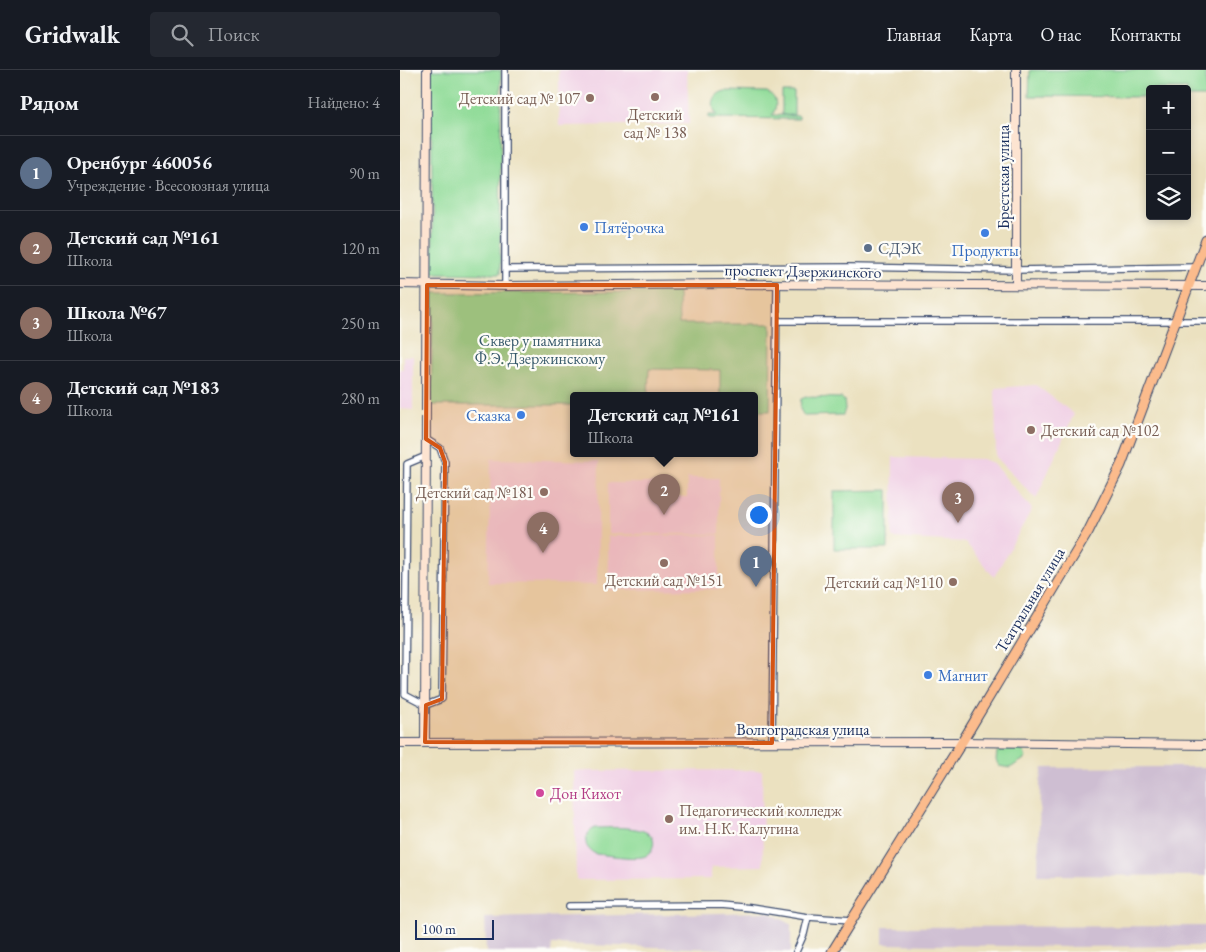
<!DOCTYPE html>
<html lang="ru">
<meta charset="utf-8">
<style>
body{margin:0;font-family:"EB Garamond",serif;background:#242831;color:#f1f3f6}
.controls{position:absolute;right:15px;top:15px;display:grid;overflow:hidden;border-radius:5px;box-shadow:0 2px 8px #0003}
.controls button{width:45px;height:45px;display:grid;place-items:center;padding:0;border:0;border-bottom:1px solid #363941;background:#171b24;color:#f1f3f6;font:25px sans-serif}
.scale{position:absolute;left:15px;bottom:12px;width:79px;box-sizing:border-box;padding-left:5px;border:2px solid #1b2f5e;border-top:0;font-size:14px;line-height:18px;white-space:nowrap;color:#1b2f5e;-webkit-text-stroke:4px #fdfcf7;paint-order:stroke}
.you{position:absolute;left:358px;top:444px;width:18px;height:18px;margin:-12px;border:4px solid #fff;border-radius:50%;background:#1a73e8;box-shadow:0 0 0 8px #1a73e833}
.badge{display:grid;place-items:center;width:32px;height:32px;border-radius:50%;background:#0f766e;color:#fff;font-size:16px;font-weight:700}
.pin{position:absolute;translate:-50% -41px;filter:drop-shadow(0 1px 2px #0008)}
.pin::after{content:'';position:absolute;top:26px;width:18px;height:15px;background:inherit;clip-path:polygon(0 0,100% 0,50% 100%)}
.popup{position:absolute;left:170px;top:322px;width:188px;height:65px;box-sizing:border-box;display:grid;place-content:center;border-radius:5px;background:#171b24;filter:drop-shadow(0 1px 4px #0005);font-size:16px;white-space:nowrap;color:#9ea1a6}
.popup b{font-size:19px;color:#f1f3f6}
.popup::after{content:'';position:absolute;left:50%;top:100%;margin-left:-10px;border:10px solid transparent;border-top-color:#171b24}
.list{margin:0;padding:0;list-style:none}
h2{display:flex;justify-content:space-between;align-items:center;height:65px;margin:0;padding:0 20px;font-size:21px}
h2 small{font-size:16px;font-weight:400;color:#9ea1a6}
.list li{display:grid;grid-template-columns:32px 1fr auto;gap:15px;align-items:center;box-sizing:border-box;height:75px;padding:0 20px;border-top:1px solid #363941}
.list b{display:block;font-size:19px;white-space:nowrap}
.list p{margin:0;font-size:16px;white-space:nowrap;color:#9ea1a6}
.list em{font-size:16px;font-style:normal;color:#9ea1a6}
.icon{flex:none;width:28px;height:28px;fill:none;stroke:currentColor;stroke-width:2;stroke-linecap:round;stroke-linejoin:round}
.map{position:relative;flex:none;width:806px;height:882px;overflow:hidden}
header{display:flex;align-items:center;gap:30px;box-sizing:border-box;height:70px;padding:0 25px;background:#171b24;border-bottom:1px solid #363941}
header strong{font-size:24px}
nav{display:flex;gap:28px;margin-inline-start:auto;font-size:18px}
.search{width:350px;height:45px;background:#242831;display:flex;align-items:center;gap:12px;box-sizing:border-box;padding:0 18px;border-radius:5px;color:#9ea1a6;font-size:19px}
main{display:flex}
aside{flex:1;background:#171b24}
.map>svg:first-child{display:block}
.built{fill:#f0d0e5}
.industrial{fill:#cebed2}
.green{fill:#90db98;stroke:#56857b}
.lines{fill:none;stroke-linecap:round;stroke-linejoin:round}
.street-casing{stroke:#3a4a6d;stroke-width:8}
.secondary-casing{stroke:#3a4a6d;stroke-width:10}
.primary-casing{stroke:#3a4a6d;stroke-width:11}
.street{stroke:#fff;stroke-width:5.5}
.secondary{stroke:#fde4d1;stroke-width:8}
.primary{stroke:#fbbb8c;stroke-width:9}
.marked{fill:#d45514;fill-opacity:0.2;stroke:#d45514;stroke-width:4;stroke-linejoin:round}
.education-dot{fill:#8d6e63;stroke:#fdfcf7;stroke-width:2}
.shop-dot{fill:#3f7fe0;stroke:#fdfcf7;stroke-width:2}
.service-dot{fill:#5c6f8a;stroke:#fdfcf7;stroke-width:2}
.hotel-dot{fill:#d1479c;stroke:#fdfcf7;stroke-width:2}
.labels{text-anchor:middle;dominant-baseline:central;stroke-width:4.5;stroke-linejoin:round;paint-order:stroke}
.education-label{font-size:16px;fill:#785e54;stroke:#fdfcf7;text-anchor:end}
.street-label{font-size:16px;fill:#1b2f5e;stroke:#fdfcf7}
.shop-label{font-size:16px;fill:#366cbe;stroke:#fdfcf7;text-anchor:start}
.service-label{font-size:16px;fill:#4e5e75;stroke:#fdfcf7;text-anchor:start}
.park-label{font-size:16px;fill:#385a6c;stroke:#fdfcf7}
.hotel-label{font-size:16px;fill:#b23c85;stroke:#fdfcf7;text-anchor:start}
</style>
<header>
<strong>Gridwalk</strong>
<div class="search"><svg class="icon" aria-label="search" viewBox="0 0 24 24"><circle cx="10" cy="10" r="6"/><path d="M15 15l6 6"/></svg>Поиск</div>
<nav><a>Главная</a><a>Карта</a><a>О нас</a><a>Контакты</a></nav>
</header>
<main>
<aside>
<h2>Рядом<small>Найдено: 4</small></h2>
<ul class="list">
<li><span class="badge" style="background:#5c6f8a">1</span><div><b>Оренбург 460056</b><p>Учреждение · Всесоюзная улица</p></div><em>90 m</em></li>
<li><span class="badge" style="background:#8d6e63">2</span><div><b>Детский сад №161</b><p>Школа</p></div><em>120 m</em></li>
<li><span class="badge" style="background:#8d6e63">3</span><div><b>Школа №67</b><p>Школа</p></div><em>250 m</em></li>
<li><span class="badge" style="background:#8d6e63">4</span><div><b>Детский сад №183</b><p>Школа</p></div><em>280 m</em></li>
</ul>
</aside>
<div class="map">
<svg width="806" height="882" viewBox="0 0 806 882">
<rect width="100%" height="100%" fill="#fdfcf7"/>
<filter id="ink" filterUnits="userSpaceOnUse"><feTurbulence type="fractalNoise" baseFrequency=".02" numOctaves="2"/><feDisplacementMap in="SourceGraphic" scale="10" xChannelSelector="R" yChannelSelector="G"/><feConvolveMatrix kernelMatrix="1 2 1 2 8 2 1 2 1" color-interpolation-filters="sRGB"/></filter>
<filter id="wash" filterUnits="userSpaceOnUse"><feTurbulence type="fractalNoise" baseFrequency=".0096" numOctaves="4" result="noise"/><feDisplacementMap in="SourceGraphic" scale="20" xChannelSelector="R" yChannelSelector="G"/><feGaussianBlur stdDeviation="1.12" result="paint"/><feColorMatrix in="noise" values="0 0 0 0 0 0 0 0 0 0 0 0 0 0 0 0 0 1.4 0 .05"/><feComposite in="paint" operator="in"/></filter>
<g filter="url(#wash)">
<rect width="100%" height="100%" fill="#ebe1c0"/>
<!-- built -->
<path class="built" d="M159,0H287L289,54L159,56Z
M3,286H13V340L0,339V299H3Z
M636,315L674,344L636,429L596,387L595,318Z
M493,387L583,389L593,393L632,439L594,507L565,472L492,468Z
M91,389L199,391L197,515L88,513Z
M287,408H319V464H208V413H264V427H287Z
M319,465V519L209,520L208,466Z
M362,700L363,796L311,797V809L176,810L174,701Z"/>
<!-- industrial -->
<path class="industrial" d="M752,697H806V806L638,805L640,713L643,698Z
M368,842L391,854V882H322V879L152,874L151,882H86L85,848Z
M806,856V876L663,877L483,874V857Z"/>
<!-- green -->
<path class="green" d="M31,0H101L100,204L33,203Z
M630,0H806V27H787V19H750V27L629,26Z
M325,21L367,22C377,27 378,37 372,45L399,46V49L309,48V45H317C310,35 313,24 325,21Z
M382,22H394V45H382Z
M278,222L279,254H371L370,341H354V326H320V300L249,299L248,326H174V335H31L33,223Z
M406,327L441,328L444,330L445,339L443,345L404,346L400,339L401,329Z
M488,420V479H434V421Z
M603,677H616L624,682L626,688L610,698L599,696L596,690L597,682Z
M195,758C210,758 260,753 253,777C252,782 248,786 242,787C231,789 208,785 196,784C182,778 183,764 195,758Z"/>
</g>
<g filter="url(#ink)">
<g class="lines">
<!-- street casing -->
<g class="street-casing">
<path id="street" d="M105,199L450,197L616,200L796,197
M105,216V0
M377,251H806
M26,386L7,394L5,624L26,635L42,629L45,392L40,378L26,369
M372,673L377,215
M169,836L320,835L351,838L408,847L452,850
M396,882L404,864L408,847"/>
</g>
<!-- secondary casing -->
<g class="secondary-casing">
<path id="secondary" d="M0,214L105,216L331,214L806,216
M616,215V0
M25,672L27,0
M0,673L562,672L806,675"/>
</g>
<!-- primary casing -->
<g class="primary-casing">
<path id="primary" d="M432,882L562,672L688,462L721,395L806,170"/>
</g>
<!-- street -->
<use href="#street" class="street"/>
<!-- secondary -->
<use href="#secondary" class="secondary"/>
<!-- primary -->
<use href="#primary" class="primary"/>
</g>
</g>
<!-- marked area -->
<path class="marked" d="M27,215H377L372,673L25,672L26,635L42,629L45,392L40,378L26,369Z"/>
<!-- markers -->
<g class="education-dot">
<circle cx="255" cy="27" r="5"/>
<circle cx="190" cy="28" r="5"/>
<circle cx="631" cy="360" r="5"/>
<circle cx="144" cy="422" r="5"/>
<circle cx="264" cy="493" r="5"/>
<circle cx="553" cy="512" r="5"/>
<circle cx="269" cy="749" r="5"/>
</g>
<g class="shop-dot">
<circle cx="184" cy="157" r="5"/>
<circle cx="585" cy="163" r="5"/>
<circle cx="121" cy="345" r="5"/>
<circle cx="528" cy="605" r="5"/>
</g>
<circle class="service-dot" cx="468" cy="178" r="5"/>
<circle class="hotel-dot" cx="140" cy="723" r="5"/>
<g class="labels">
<!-- education labels -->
<g class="education-label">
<text x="180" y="28">Детский сад № 107</text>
<text x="255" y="44" text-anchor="middle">Детский<tspan x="255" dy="18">сад № 138</tspan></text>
<text x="641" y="360" text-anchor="start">Детский сад №102</text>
<text x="134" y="422">Детский сад №181</text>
<text x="264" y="510" text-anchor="middle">Детский сад №151</text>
<text x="543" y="512">Детский сад №110</text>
<text x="279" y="740" text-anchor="start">Педагогический колледж<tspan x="279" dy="18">им. Н.К. Калугина</tspan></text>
</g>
<!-- street labels -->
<g class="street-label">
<text transform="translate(603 107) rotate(-90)">Брестская улица</text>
<text transform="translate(403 201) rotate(1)">проспект Дзержинского</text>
<text transform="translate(630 530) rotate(-59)">Театральная улица</text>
<text x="403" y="659">Волгоградская улица</text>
</g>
<!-- shop labels -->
<g class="shop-label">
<text x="194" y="157">Пятёрочка</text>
<text x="585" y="180" text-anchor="middle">Продукты</text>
<text x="111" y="345" text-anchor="end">Сказка</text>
<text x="538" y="605">Магнит</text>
</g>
<!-- service labels -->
<g class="service-label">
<text x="478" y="178">СДЭК</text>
</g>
<!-- park labels -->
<g class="park-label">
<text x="140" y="270">Сквер у памятника<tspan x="140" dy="18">Ф.Э. Дзержинскому</tspan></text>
</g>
<!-- hotel labels -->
<g class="hotel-label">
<text x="150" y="723">Дон Кихот</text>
</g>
</g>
</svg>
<div class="controls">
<button>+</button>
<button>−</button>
<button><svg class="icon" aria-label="layers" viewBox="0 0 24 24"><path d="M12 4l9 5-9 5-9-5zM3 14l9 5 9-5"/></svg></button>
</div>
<div class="scale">100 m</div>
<div class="you"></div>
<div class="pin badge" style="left:356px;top:517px;background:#5c6f8a">1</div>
<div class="pin badge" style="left:264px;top:445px;background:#8d6e63">2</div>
<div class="popup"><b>Детский сад №161</b>Школа</div>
<div class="pin badge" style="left:558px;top:453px;background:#8d6e63">3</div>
<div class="pin badge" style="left:143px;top:483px;background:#8d6e63">4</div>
</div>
</main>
